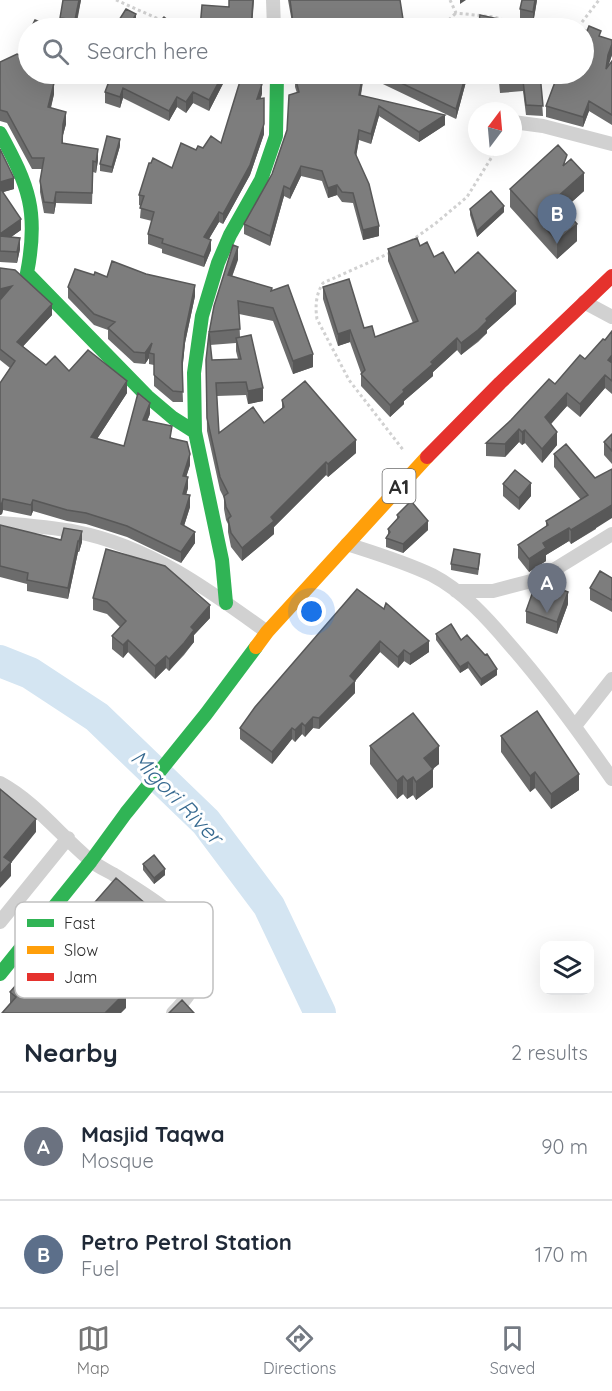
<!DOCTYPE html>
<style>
body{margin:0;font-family:Quicksand,sans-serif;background:#f6f6f7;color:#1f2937}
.controls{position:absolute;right:18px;bottom:18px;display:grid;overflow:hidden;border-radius:12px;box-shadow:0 6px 24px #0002}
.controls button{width:54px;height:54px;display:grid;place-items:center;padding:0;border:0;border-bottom:2px solid #e0e1e3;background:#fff;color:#1f2937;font:30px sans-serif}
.compass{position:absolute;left:468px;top:102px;width:54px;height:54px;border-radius:50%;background:#fff;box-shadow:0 6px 24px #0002;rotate:16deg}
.you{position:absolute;left:312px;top:612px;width:21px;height:21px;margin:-15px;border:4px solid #fff;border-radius:50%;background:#1a73e8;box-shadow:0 0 0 9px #1a73e833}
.badge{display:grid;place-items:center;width:39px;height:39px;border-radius:50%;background:#767676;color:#fff;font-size:20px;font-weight:700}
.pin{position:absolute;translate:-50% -50px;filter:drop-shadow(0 2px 3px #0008)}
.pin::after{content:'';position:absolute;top:32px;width:21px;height:18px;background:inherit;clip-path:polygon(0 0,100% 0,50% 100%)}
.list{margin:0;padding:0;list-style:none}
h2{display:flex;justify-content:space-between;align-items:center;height:78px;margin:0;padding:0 24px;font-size:26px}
h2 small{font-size:20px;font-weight:400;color:#747a83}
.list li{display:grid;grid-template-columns:39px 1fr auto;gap:18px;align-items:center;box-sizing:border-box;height:108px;padding:0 24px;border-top:2px solid #e0e1e3}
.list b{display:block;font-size:22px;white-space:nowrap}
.list p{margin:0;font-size:20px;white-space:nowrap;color:#747a83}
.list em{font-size:20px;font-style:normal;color:#747a83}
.icon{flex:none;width:33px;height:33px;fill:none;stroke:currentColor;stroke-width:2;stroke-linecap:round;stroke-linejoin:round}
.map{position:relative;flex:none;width:612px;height:1013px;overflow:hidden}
.search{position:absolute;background:#fff;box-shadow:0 6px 24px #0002;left:18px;right:18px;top:18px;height:66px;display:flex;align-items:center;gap:15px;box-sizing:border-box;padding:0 21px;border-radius:33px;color:#747a83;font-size:22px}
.sheet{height:294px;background:#fff}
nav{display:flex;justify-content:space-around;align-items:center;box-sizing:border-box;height:84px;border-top:2px solid #e0e1e3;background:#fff;font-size:16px;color:#747a83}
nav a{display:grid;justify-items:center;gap:3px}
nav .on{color:#767676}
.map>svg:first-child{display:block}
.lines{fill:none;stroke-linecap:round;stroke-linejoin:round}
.river{stroke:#d4e5f2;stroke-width:32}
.path{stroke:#d1d1d1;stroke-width:3;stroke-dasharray:3 3;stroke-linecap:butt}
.street{stroke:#d1d1d1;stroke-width:14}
.fast{stroke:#30b455;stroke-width:14}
.slow{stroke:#ff9f0a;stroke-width:14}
.jam{stroke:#e5322d;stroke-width:14}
.wall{fill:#6c6c6c;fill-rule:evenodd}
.shaded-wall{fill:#585858}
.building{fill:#7d7d7d;stroke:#585858;stroke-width:1.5}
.labels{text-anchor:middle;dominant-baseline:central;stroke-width:6;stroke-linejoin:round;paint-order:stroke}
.shield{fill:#fff;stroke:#6b6b6b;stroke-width:1.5}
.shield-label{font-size:20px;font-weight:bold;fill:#2c2c2c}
.water-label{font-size:22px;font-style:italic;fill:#376a90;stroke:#fff}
.key{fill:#fff;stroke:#c0c0c0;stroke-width:1.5}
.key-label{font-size:16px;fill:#2c2c2c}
</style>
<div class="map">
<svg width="612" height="1013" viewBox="0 0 612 1013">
<rect width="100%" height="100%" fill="#fff"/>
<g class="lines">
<!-- river -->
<path class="river" d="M0,661L30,673L97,717L206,822L269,906L320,1013"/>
<!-- path -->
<path class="path" d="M116,0L163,21
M450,0L456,13L494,17L531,28
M440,28L456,13
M566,28L579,26L599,0
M411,241L436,223L467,197L498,147
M390,253L323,283C316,294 315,306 317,319L349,380L404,451"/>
<!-- street -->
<path class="street" d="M273,0L274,28
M513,122L543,126L612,144
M584,302L612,317
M0,523C26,525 52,527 77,532C149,546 209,590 267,632
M347,544C375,553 405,562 432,575C463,591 488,619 510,645C547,687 580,733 612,779
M456,591H493L539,579L612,534
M575,726L612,679
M0,783C35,802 60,835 90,860C97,866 106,870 113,874C168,909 239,947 173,1013
M0,922L68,838"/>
<!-- fast -->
<path class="fast" d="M0,133C29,186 39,212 27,273L147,396L173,418L195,432
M226,603L222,560L195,432L194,373L202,316L218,263L230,235L261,180L276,136L277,74
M0,974L91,861L126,813L206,714L256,647"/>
<!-- slow -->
<path class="slow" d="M256,647L267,632L427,457"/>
<!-- jam -->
<path class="jam" d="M427,457L500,383L612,276"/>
</g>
<!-- wall -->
<path class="wall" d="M63,0H81L76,28H60V18Z
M288,0H400L403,19L410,28H293Z
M537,0L533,24L520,22V9Z
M601,36L612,55L608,67L612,61V125L589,111L583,127L546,117V106Z
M0,62L40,80L54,94L51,108L66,124L63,135V143L98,160L96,173L93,172L92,204L56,203L54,214L44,213L40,192V181L42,169H32L7,123L0,121Z
M228,74L209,111L193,103L186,113L177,107L169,121L123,98L120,108L105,103V92L108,84Z
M303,74H540L543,116L526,115L523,91L500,93L499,82L467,78L456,119L364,75L361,95L445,125L419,142L379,116L371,144L359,140L356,155L379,236L363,240L353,203L342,202L337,195L328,198L322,181L301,176L290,199L284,196L270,246L244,234V224L272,174L287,130L297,93L295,87V77Z
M262,94L260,99L264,134L250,175L223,224L219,222L209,239L211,250L204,267L162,253V249L148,244V234L152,221L140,218L141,206L139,205V195L172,168L196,150L221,143Z
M120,146L112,173L100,171V164Z
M0,149L14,189L3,192L21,230L11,237L20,249L17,263L0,262Z
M567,163L584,191L564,209L577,241L557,259L510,207V189Z
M470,209L504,212L477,237L470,215Z
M420,246L455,273L516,304L487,330V333L478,342L461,355L457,350L433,372V376L404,401V404L390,417L361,386V373L350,342L338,346L323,299V287L364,328L375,337L413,323L388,261V249Z
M238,260L232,276L272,291L313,367L293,374L273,321L239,314L240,337L263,401L248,404L246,395L217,396L219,433L264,423L282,408V400L356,453L328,477L326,475L274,527V534L242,561L231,547L228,532V524L226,520L224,509V498L220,490L207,431L206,360L209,333ZM236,343V351L238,359L212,360L210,345Z
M0,268L52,315L23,346L46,365L69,371L127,393L97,439L124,446L150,414L147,421L172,438L190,465L186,477L188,488L186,495L190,507L184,526L195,543L181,563L127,537L86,524L67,521L33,511L31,516L3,510L2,514L0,515V383L10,368L0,360Z
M94,275L107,277L195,296L185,343L182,372L183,402H173L154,386V365L149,364V358L145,364L134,363L108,339V330L94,325L68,298V287Z
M612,331V394L605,388L580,417L567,406L550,424L557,445L542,463L525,443L522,445L519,442L505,457L486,456V443L585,359L605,340Z
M612,434V464L604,455V442Z
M554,454L595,478L596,529L571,544L569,541L546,555V561L529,572L518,558V545L546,527V521L581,500L554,467Z
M503,484L531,496L519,510L503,496Z
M397,515L428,530L403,553L386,547V538L388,535V529L397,519Z
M0,525L61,540L64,528L82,542L79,552H78L68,599L27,591V584L0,577Z
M480,560L478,575L451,570V564Z
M612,578V612L590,600V588Z
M93,598L210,618L194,635V642L184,655L169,671L166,668L155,679L128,652L123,658L112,649V636L120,627L107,614L93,610Z
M568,604L557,634L526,623V611Z
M384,609L429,652L410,665L404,661L398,668L380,652L355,681V693L319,729L313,728L305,737L302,734L295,742L292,739L272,764L240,739V728Z
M436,634L461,640L497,675L481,686L468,668L460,673L436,640Z
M501,736L579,790L551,809L535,788L530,792L501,752Z
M370,746L439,764L433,769V787L416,800L413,795L407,799L403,794L397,799L370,764Z
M143,864L165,875L154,884L143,870Z
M82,917L169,940L168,961L146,987L99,948L90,958L126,1008L10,1003V992Z"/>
<!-- shaded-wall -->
<path class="shaded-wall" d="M79,0H81L75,28V20Z
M253,0H254L252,28H251Z
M460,0H466L460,4Z
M535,0H537L533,24V12Z
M136,14V24L133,28H128Z
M612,44V55L608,66L606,80L608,55Z
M38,74H42L39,81L36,76Z
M223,74H228L209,111V100Z
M363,74H364L359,105V95Z
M466,74H467V78L456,119V109Z
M54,83V94L48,118V107Z
M262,84V94L257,109V99Z
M123,88V98L120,108V97Z
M193,92V103L186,113V102Z
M177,97V107L169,121V111Z
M264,98V134L250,175L223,224V214Z
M589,101V111L583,127V117Z
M379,106V116L371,144V134Z
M66,112V124L63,135L62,154L63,124Z
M445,115V125L419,142V132Z
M359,130V140L355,163V153Z
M120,139V146L112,173V167Z
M98,149V160L96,173V162Z
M301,166V176L290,199V189Z
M584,173V191L555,217V199Z
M14,178V189L0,193V182Z
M337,185V195L328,198V188Z
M284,186V196L270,246V236Z
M56,192V203L54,214V203Z
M504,206V212L477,237V231Z
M219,212V222L204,247V237Z
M21,219V230L0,245V234Z
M577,224V241L557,259V241Z
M379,226V236L363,240V230Z
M20,238V249L17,263V252Z
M211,240V250L204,267V257Z
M238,247V260L228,288V275Z
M195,285V296L185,343L182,373V362L185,332Z
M12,286L0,300V289Z
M516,291V304L487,330V333L461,355V343Z
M52,304V315L17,353V342Z
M350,330V342L338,346V334Z
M457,338V350L433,372V376L404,401V404L390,417V405L403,390Z
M152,343L149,353V358L145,364V353Z
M313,354V367L293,374V361Z
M612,355V368L608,360Z
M605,375V388L580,417V404Z
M127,381V393L91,448V437Z
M263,388V401L248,404V391Z
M567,393V406L545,431V417Z
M150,403V414L143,431V420Z
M519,429V442L505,457V444Z
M525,430V443L522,445V432Z
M557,432V445L542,463V449Z
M356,440V453L328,477V464Z
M190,454V465L183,487V476Z
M326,462V475L274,527V534L242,561V548L271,517Z
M188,477V488L183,505V494Z
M531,483V496L519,510V498Z
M190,495V507L181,535V524Z
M3,499V510L2,514L0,515V504Z
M33,500V511L31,516V505Z
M612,505V518L571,544V530Z
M428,521V530L403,553V544Z
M569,528V541L546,555V561L529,572V559L543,543Z
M82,531V542L79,552V541Z
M195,532V543L181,563V552Z
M78,541V552L68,599V588Z
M568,592V604L557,634V622Z
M210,605V618L194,635V642L169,671V659L191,627Z
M128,640V652L123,658V645Z
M380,641V652L350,687V676Z
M429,641V652L410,665V654Z
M404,650V661L398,668V657Z
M166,656V668L155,679V666Z
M468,662V668L460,673V667Z
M497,669V675L481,686V679Z
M355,681V693L319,729V718Z
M313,717V728L305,737V726Z
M302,723V734L295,742V730Z
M292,728V739L272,764V752Z
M439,746V764L424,775V758Z
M433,769V787L416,800V782Z
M535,772V788L530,792V776Z
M579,774V790L551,809V794Z
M403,776V794L397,799V781Z
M413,777V795L407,799V781Z
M36,819V832L11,863V876L0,888V874L4,857Z
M165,869V875L154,884V878Z
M169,924L168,961L146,987V970Z
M99,931V948L82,967V951Z
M126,992V1008L121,1013H105Z"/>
<!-- building -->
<path class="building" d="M63,0H79L75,20L60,18Z
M229,0H253L251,28H200L202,5L229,7Z
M290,0H400L403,19L410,20L408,28H314V20L293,23Z
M522,0H535L533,12L520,9Z
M126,9L136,14L128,28H114Z
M480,15L508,21L509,28H478Z
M164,17L178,28H154Z
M35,20L54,28H31Z
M181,23L193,28H179Z
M445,25L463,28H445Z
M589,26L601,31L599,36L612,40V44L608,55L606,69L612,61V115L589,101L583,117L546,106L558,74H584V29L587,31Z
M28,35V74H38L36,76L39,77V79L54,83L48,107L66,112L63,124L62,143L98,149L96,162L93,161L92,193L56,192L54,203L44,202L40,181L44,158H32L7,112L0,110V62L17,54L20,55Z
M117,74H223L209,100L193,92L186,102L177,97L169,111L123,88L120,97L105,92L108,84Z
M303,74H363L359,95L445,115L419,132L379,106L371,134L359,130L355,153L369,184L379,226L363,230L353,193L342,192L337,185L328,188L322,171L301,166L290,189L284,186L270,236L244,224L272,174L287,130L289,95L299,92L295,77Z
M382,74H466L456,109Z
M499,74H540L543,106L526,105L523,81L500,83Z
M241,78L262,84L257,99L264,98V124L250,165L223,214L219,212L204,237L211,240L204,257L162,243L163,239L148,234L154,212L140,208L144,196L139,195L149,163H151L153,158L172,168L181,143L196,150L198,146L203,148L211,136L221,143Z
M107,136L120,139L112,167L100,164Z
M558,145L567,155L563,166L571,159L584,173L555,199L577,224L557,241L510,189Z
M0,149L14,178L0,182Z
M0,188L21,219L0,234Z
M491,191L504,206L477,231L470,209Z
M0,236L20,238L17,252L0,251Z
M417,238L420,246L427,242L434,257L443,252L455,273L478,252L516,291L486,319L487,321L478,330L461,343L457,338L431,362L433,364L403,390L404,392L390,405L361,374L365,370L350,330L338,334L323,287L349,279L364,328L372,326L375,337L418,321L388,249Z
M233,245L238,247L228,275L272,288L271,291L288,285L313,354L293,361L273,308L238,301L240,329L209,332L212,360L241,359L236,338L251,335L263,388L248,391L246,382L216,383L219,433L253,407L264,423L284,407L282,400L305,381L356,440L328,464L326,462L271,517L274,521L242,548L231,533L228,519L231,516L226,507L224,496L228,493L220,477L207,418L206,360L209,333L214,306Z
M112,261L146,274L195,285L185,332L182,362L183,392L173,391L154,375V354L149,353L152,343L145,353L134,352L108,328L115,322L94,314L68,287L75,269L94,275L95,272L107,277Z
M0,268L15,270L52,304L17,342L46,365L55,356L69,371L88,350L127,381L91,437L124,446L138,393L150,403L143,420L172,426L170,438L187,442L190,454L183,476L188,477L183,494L190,495L181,524L195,532L181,552L127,526L86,513L67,510L33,500L31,505L3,499L2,503L0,504V383L15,361L0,349V300L12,286L0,289Z
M612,331V355L608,360L612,363V381L605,375L580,404L567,393L545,417L557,432L542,449L525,430L522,432L519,429L505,444L486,443L511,420L549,379L555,384L580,355L585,359L603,339L605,340Z
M612,434V451L604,442Z
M566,444L595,478L612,469V505L571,530L569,528L543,543L546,548L529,559L518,545L548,525L546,521L588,495L554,454Z
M515,470L531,483L519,498L503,484Z
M411,501L428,521L403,544L386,538L390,532L388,529L399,517L397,515Z
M0,525L61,540L64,528L82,531L79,541H78L68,588L27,580L28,573L0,566Z
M106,549L165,566L210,605L191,627L194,630L184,643L169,659L166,656L155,666L128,640L123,645L112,636L126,621L107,602L93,598Z
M454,549L480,554L478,569L451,564Z
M600,571L612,578V600L590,588Z
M537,580L568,592L557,622L526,611Z
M357,589L384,609L386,603L429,641L410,654L404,650L398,657L380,641L350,676L355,681L319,718L313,717L305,726L302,723L295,730L292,728L272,752L240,728L255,707Z
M451,624L461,640L467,635L485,655L487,654L497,669L481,679L468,662L460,667L436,634Z
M537,711L579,774L551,794L535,772L530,776L501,736Z
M413,713L439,746L424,758L433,769L416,782L413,777L407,781L403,776L397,781L370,746Z
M0,789L36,819L4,857L11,862L0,874Z
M154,855L165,869L154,878L143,864Z
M116,878L169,924L168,944L146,970L99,931L82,951L126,992L105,1013H2L16,997L10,992L79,914L82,917Z
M182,1000L194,1013H169Z"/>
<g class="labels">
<!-- shield labels -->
<rect class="shield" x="382.5" y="469" width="33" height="34" rx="4.5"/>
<g class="shield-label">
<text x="399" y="486">A1</text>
</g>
<!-- water labels -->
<g class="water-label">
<text transform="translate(177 797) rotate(46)">Migori River</text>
</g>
</g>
<!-- legend -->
<rect x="15" y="902" width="198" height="96" rx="9" class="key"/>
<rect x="27" y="919" width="27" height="8" fill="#30b455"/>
<rect x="27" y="946" width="27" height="8" fill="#ff9f0a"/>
<rect x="27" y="973" width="27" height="8" fill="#e5322d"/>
<g class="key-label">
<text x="64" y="929">Fast</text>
<text x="64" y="956">Slow</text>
<text x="64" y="983">Jam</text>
</g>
</svg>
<div class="controls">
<button><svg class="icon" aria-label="layers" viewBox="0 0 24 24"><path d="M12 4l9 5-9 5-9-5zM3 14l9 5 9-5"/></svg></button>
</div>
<svg class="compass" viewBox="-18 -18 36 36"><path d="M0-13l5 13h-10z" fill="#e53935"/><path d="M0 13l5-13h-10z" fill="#747a83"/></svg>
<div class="you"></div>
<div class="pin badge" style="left:547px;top:613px;background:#6b7280">A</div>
<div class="pin badge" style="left:557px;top:244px;background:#5c6f8a">B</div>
<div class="search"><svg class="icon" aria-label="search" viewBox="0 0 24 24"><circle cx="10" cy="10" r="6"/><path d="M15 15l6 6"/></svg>Search here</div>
</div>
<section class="sheet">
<h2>Nearby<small>2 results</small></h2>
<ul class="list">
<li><span class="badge" style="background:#6b7280">A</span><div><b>Masjid Taqwa</b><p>Mosque</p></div><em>90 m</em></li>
<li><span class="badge" style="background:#5c6f8a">B</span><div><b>Petro Petrol Station</b><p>Fuel</p></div><em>170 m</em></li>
</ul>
</section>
<nav>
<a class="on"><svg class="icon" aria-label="map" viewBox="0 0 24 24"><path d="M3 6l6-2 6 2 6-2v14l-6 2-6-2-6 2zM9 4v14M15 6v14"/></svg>Map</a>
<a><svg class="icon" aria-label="directions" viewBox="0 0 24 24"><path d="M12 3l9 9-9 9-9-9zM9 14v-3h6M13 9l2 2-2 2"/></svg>Directions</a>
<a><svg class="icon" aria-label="saved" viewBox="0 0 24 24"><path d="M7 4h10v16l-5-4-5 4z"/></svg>Saved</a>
</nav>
